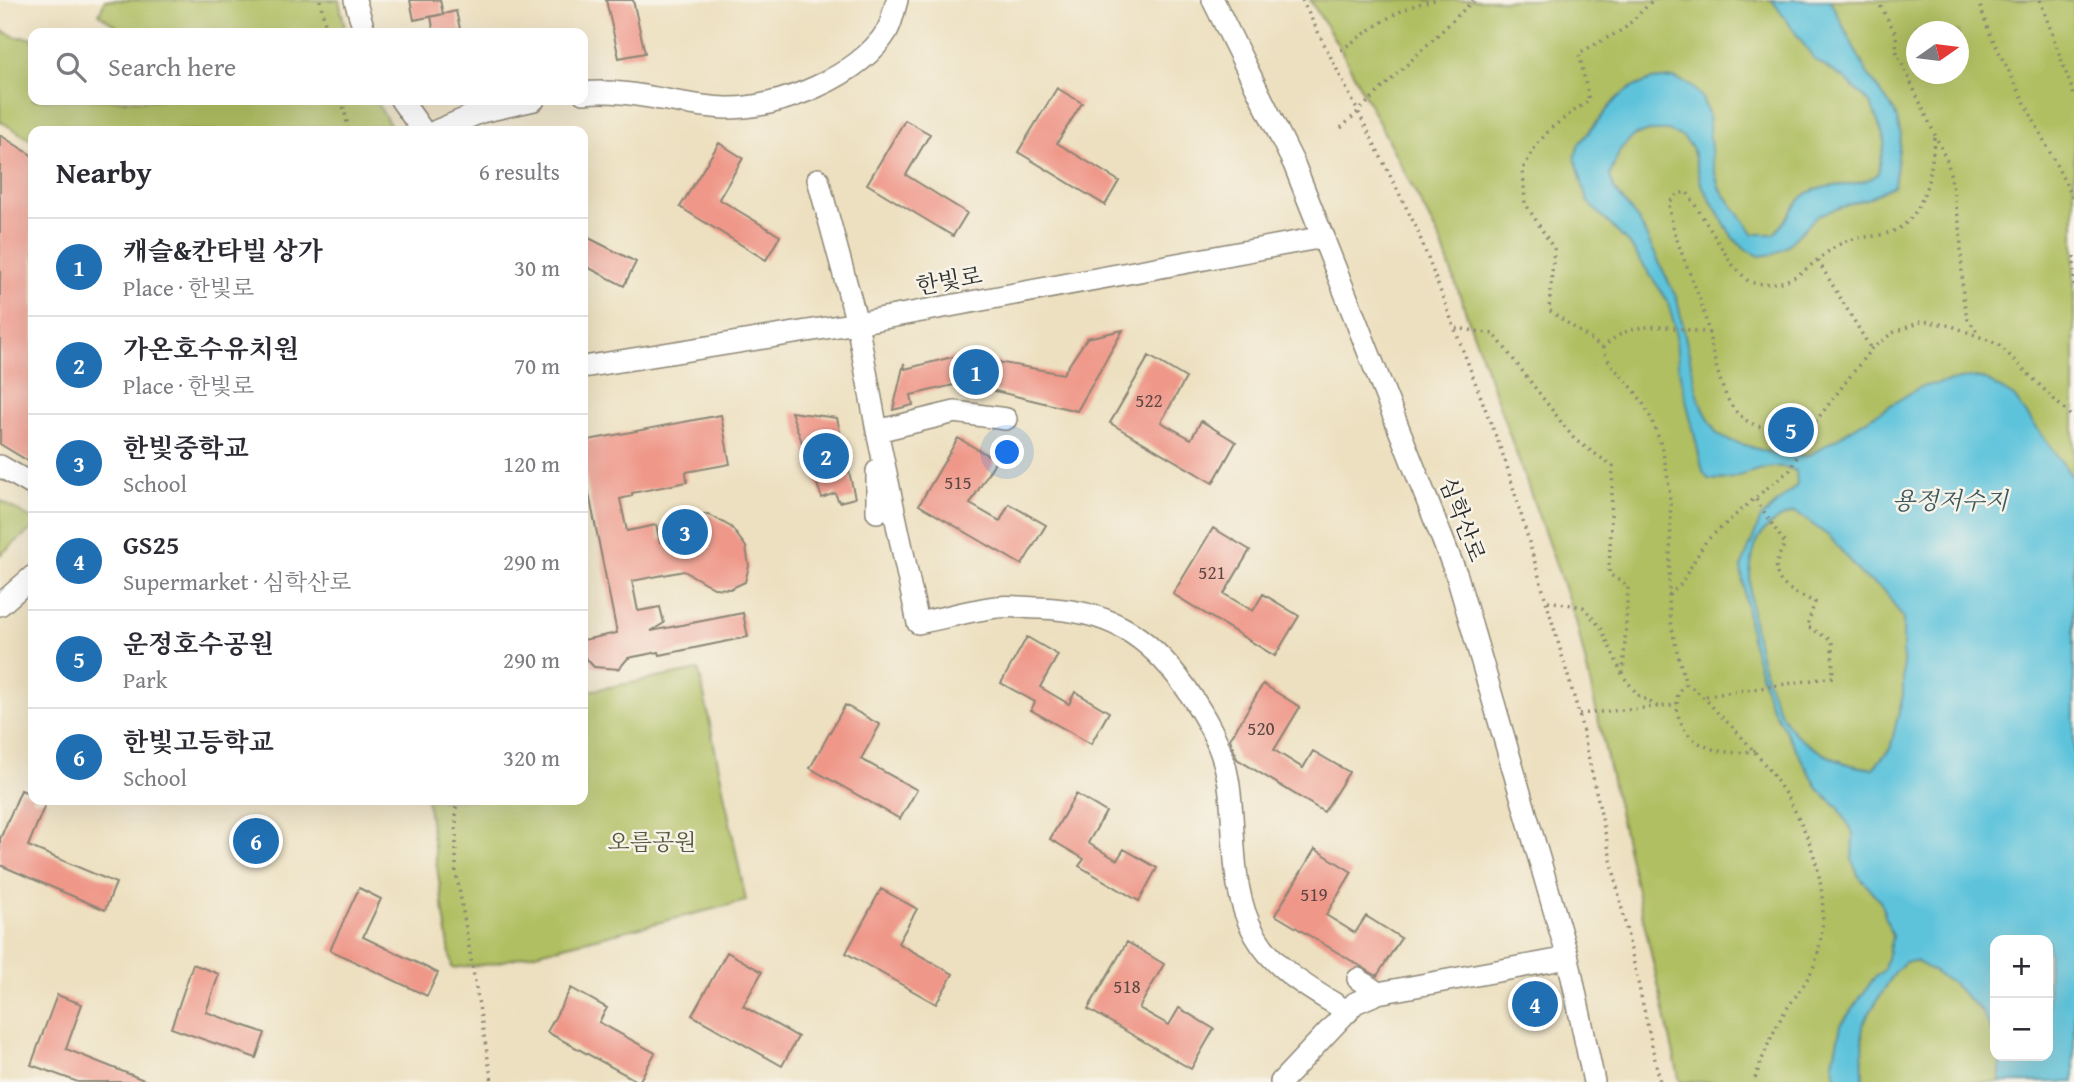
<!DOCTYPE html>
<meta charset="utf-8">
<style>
body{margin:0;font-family:"Gentium Book Plus","Noto Serif KR",serif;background:#f2f2f3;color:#2b2b33}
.controls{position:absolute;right:21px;bottom:21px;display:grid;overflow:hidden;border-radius:14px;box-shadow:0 7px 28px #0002}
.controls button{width:63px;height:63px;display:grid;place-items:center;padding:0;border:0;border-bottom:2px solid #e1e1e2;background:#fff;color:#2b2b33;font:35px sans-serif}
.compass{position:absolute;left:1906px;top:21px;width:63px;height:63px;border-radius:50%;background:#fff;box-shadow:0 7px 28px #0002;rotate:76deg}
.you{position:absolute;left:1008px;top:453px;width:24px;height:24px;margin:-18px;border:5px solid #fff;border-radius:50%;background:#1a73e8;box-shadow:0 0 0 10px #1a73e833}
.badge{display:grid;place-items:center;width:46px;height:46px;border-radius:50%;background:#1f6fb2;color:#fff;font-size:23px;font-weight:700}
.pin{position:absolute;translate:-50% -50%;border:4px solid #fff;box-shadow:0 2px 7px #0006}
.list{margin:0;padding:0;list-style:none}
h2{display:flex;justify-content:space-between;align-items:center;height:91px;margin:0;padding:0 28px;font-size:30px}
h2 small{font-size:23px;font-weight:400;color:#7c7c81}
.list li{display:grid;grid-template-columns:46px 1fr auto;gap:21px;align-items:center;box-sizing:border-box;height:98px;padding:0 28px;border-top:2px solid #e1e1e2}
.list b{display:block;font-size:26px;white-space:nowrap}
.list p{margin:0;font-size:23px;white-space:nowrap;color:#7c7c81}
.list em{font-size:23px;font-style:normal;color:#7c7c81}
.icon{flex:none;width:38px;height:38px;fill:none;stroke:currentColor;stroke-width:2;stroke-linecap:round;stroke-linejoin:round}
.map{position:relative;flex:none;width:2074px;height:1082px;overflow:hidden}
.search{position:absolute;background:#fff;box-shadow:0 7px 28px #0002;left:28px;top:28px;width:560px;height:77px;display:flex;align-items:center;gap:18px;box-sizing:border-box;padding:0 24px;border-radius:14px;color:#7c7c81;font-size:26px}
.panel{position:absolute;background:#fff;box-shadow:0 7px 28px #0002;left:28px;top:126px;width:560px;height:679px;border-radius:14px}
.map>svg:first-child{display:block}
.green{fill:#b0bf62;stroke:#6e7546;stroke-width:2;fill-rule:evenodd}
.water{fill:#5dc3db;stroke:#447783;stroke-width:2;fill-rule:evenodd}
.building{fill:#ef9889}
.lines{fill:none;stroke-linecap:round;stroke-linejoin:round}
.minor-casing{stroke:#8c8676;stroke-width:24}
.path{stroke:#8c8676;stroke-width:3.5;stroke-dasharray:2 5;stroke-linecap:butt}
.minor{stroke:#fff;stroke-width:21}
.path-bridge{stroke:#8c8676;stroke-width:3.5;stroke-dasharray:2 5;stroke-linecap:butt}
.labels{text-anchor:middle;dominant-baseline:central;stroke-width:5;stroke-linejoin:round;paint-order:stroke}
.number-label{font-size:19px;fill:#5c4642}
.street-label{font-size:23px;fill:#2b2b2b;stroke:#f7f3e8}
.park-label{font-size:23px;fill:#53573c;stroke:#f7f3e8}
.water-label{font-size:24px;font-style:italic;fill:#3a5960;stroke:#f7f3e8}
</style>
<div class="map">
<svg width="2074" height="1082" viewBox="0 0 2074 1082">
<rect width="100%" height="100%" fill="#f7f3e8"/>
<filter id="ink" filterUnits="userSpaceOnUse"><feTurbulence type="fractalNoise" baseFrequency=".0143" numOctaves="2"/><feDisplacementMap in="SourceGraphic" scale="14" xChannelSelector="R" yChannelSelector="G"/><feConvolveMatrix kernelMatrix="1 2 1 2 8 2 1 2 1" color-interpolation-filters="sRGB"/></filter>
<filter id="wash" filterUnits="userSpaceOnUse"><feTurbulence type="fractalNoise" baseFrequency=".00686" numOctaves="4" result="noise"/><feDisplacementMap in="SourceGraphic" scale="28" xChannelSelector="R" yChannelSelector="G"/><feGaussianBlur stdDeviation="1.57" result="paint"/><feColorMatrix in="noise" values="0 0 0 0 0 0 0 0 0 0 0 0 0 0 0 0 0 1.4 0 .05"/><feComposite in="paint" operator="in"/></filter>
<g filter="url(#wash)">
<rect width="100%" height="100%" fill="#ede0c0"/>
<!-- green -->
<path class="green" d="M105,0H339L346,33H125L99,14Z
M1310,0H2074V1082H1680L1576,621L1440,240L1341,50ZM1916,32H1958V74H1916ZM1995,940H2048V1056H1995Z
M0,30L16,37L33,38V100H375L394,131H33V141L0,121Z
M0,500L33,520V528L0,555Z
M699,670L746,901L491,964L452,968L427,800H583V692Z"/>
<!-- water -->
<path class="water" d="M1772,0H1830L1867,73L1895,112L1901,135L1894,185L1869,198L1818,215L1786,247L1774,254L1760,256L1746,250L1733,238L1701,184L1692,147L1683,137L1668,131H1650L1633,136L1620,150L1610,175L1614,189L1639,221L1677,299L1699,400L1716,433L1726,439L1777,455L1808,456L1920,387L1971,377L1986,380L2014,397L2074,479V1082H2000V1056H2048V940H1995V1038L1982,1012L1952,983L1916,961L1905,962L1895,972L1862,1025L1863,1082H1837L1833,1062L1841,1025L1874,978L1884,970L1892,937L1880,901L1858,875L1852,860L1853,833L1838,807L1819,790L1769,702L1751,640L1741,568L1761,518L1797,485L1796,471C1768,456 1738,485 1708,479L1703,472L1678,365L1675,327L1667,300L1630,245L1587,201L1575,157L1579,144L1616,99L1631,88L1651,80L1674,78L1689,84L1701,96L1708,113L1712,161L1719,187L1754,234H1774C1783,225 1797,200 1805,195C1826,180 1859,191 1878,173L1885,141L1871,104L1846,80L1815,60ZM1795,512L1830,537L1862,576L1884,590L1903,618V695L1890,749L1873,768C1845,768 1801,746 1786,722C1762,684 1739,589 1756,545C1762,528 1778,517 1795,512Z"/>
<g id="blocks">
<!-- building -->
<path class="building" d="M410,0H440L443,14L414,20Z
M606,0H633L645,53L619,58Z
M456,11L461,33H434L431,17Z
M1057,88L1082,103L1057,143L1119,181L1105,205L1018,152Z
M905,120L930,134L906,175L967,213L953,236L867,184Z
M0,135L33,156V464L0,444Z
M719,143L743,158L719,199L780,236L766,260L680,207Z
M583,235L636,262L624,286L583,265Z
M1123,330L1077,411L962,383L911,395L913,405L893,410L904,363L905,369L960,355L1063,374L1087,338Z
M1149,356L1186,378L1161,422L1191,439L1201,421L1236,442L1213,483L1110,423Z
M791,412L837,418L855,498L839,502L835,493L822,498Z
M721,415L730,464L686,472L687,482L632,493V496L620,499L627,531L656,525L660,541L689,514H708L731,527L746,547L749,566L745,582L730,589L714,588L684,571L632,581L638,611L660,607L664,623L651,631L743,613L748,637L660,655L659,652L628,658L619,669L594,667L583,655V640L617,633L583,464V441Z
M958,438L996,460L970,504L1000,521L1009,504L1046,525L1022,565L919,505Z
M1213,528L1250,550L1224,594L1253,611L1263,594L1299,616L1275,656L1173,594Z
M1027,637L1058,655L1040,687L1069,704L1075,692L1109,712L1091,744L1031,710L1035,702L1001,683Z
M1263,684L1300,707L1274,750L1303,768L1313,751L1349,772L1324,812L1237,759L1230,739Z
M845,705L880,725L861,759L917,790L900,819L810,768Z
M21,790L33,795V800H47L28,846L116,883L105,910L0,865V839Z
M1076,794L1106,812L1088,843L1117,860L1124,849L1157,868L1139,901L1079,866L1084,859L1050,839Z
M1315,849L1352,872L1326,915L1355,933L1366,916L1401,938L1377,976L1275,915Z
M359,888L381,899L363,937L438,973L427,996L330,950Z
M881,889L917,909L898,943L953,974L936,1004L846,953Z
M1127,942L1164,964L1139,1008L1169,1025L1179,1008L1214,1029L1191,1069L1088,1009Z
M727,952L762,972L743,1006L798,1037L782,1066L692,1015Z
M193,964L219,974L206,1012L265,1033L256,1058L171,1028Z
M571,988L607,1008L599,1022L655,1053L639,1082L547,1032Z
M57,995L82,1004L66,1049L149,1082H78L31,1065Z"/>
</g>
</g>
<g filter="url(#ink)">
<use href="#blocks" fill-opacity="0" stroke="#8c8676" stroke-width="2"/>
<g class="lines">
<!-- minor casing -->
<g class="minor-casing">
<path id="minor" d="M355,0L365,33
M1213,0L1294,164L1457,576L1568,958L1594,1082
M583,93C630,87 680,107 727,108C779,109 860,76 887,31C892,22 894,10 897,0
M401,100L423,131
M436,131L481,112L534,100
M818,179L857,323L877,431L955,412L1006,419
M583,367L857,323L1324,237
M877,431L918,623C944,618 971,610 997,607C1010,605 1025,608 1039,608C1107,610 1147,633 1186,688C1205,716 1222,745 1228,779C1237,830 1228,888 1255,935C1276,972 1313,990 1348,1012
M0,466L33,485
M877,471V512
M0,605L33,576
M1358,979L1378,993
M1281,1082L1355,1003L1378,993L1568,958"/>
</g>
<!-- path -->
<path class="path" d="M320,0L327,33
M1302,0L1416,227L1506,463L1579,714L1660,1082
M1877,0L1896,34L1897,53L1948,163L1960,227L1963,297L1967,318L1979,334
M1978,0L1989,32L2074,200
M2040,0L2074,95
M1341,50C1371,30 1398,6 1435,0
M342,100L349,131
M2074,256V287
M1818,261L1871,349
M1456,328L1494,334L1575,440L1613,466L1609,574L1628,586L1623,676
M1710,333C1672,328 1632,316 1603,348C1609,367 1622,375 1634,390C1649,410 1659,434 1664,458C1675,504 1669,549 1669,596C1669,627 1678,655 1686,684C1705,695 1710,706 1725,720C1788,781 1844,873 1815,963C1808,982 1795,996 1784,1013C1771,1035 1762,1058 1754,1082
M1603,348L1549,310L1554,249L1525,203L1523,169L1535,147L1551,128L1589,100L1579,53L1624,29L1653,0
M1809,433C1783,431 1751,432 1734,409C1716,386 1711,335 1702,306C1691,272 1672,239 1669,203L1677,194L1687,192L1731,263L1749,282C1796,291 1805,264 1840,244C1853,236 1873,238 1888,233C1925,223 1933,168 1934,136
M1756,497L1790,470L1816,421L1871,349L1892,333L1923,321L1952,326L1998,344L2074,419
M1669,595L1680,585L1706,541L1755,498L1785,544C1764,579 1785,589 1815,602L1807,626L1832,641L1833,677L1706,696
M1548,601L1583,607L1601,628L1623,676L1638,695L1660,708
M1686,684C1679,689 1677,694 1677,703C1676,744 1722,759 1756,750
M1579,714L1677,705
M456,800V871L492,1082"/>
<!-- minor -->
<use href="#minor" class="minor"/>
<!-- path-bridge -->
<path class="path-bridge" d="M1341,128L1474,0"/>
</g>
</g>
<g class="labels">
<!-- number labels -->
<g class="number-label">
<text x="1149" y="400">522</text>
<text x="958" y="482">515</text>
<text x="1212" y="572">521</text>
<text x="1261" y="728">520</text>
<text x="1314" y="894">519</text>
<text x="1127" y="986">518</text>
</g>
<!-- street labels -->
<g class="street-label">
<text transform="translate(949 280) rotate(-10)">한빛로</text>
<text transform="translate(1463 519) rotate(69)">심학산로</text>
</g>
<!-- park labels -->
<g class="park-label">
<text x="652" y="841">오름공원</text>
</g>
<!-- water labels -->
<g class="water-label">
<text x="1950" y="500">용정저수지</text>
</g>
</g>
</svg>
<div class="controls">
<button>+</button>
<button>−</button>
</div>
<svg class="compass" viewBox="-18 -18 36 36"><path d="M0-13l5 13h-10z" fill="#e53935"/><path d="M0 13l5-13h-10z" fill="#7c7c81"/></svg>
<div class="you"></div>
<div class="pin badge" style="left:976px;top:372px">1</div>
<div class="pin badge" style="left:826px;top:456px">2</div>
<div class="pin badge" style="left:685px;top:532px">3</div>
<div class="pin badge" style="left:1535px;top:1004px">4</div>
<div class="pin badge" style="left:1791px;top:430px">5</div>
<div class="pin badge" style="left:256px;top:841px">6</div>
<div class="search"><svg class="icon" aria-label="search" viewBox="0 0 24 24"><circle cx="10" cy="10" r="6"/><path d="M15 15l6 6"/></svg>Search here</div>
<section class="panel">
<h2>Nearby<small>6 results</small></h2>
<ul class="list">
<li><span class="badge">1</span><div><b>캐슬&amp;칸타빌 상가</b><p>Place · 한빛로</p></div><em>30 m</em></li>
<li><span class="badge">2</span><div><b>가온호수유치원</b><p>Place · 한빛로</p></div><em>70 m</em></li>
<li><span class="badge">3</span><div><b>한빛중학교</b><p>School</p></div><em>120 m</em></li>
<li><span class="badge">4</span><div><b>GS25</b><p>Supermarket · 심학산로</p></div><em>290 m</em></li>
<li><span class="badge">5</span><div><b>운정호수공원</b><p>Park</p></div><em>290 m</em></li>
<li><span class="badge">6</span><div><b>한빛고등학교</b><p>School</p></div><em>320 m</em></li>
</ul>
</section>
</div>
